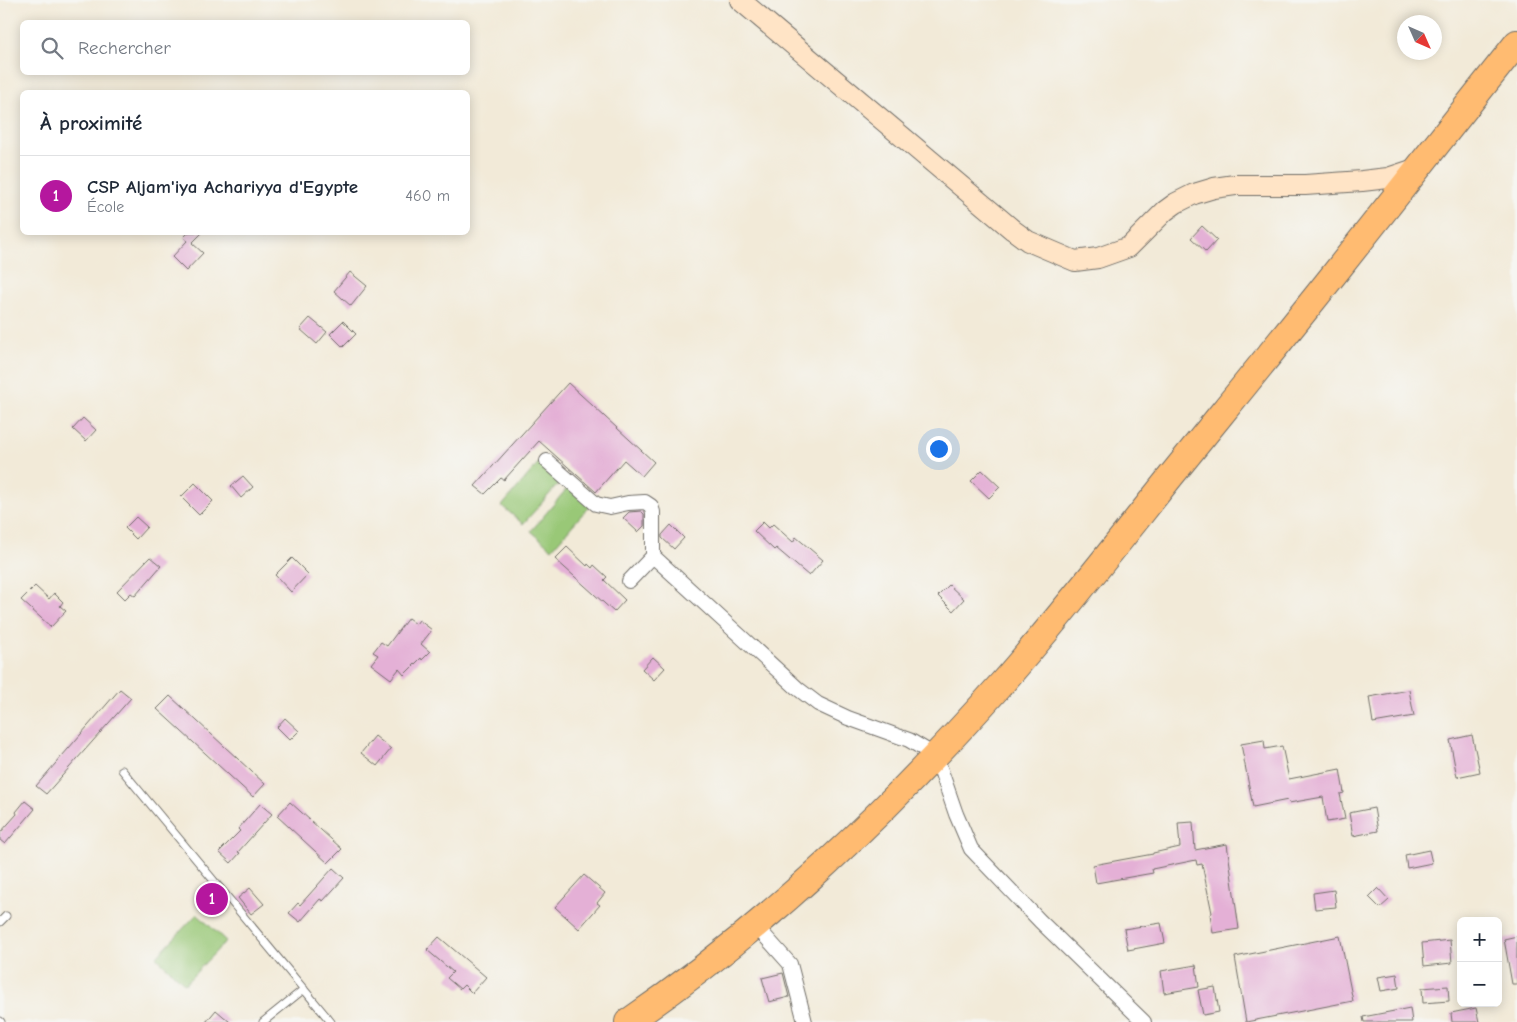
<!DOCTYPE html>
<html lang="fr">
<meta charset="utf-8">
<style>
body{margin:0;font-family:"Comic Neue",sans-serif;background:#f6f6f7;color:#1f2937}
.controls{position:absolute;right:15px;bottom:15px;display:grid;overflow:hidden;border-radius:8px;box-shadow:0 2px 12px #0003}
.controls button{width:45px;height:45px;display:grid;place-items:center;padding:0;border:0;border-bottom:1px solid #e0e1e3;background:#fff;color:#1f2937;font:25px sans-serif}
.compass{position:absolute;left:1397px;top:15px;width:45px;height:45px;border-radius:50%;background:#fff;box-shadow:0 2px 12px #0003;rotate:135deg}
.you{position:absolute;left:938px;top:448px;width:18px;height:18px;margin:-12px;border:4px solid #fff;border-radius:50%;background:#1a73e8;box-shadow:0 0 0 8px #1a73e833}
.badge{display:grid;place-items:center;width:32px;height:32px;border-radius:50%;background:#b5179e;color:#fff;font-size:16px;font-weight:700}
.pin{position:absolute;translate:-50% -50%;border:2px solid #fff;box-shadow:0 1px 5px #0006}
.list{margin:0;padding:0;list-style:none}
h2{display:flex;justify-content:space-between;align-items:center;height:65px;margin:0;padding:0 20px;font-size:21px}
h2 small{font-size:16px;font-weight:400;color:#747a83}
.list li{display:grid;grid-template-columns:32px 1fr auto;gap:15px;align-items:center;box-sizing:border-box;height:80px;padding:0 20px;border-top:1px solid #e0e1e3}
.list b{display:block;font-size:19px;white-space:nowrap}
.list p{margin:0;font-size:16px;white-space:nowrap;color:#747a83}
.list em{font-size:16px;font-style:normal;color:#747a83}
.icon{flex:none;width:28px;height:28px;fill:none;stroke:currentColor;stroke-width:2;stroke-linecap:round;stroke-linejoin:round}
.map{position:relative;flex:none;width:1517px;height:1022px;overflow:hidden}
.search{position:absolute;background:#fff;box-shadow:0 2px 12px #0003;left:20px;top:20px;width:450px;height:55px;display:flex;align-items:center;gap:12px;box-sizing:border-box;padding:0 18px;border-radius:8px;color:#747a83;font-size:19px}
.panel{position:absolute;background:#fff;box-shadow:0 2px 12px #0003;left:20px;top:90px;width:450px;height:145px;border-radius:8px}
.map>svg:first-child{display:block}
.green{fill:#99c877;stroke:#627a51}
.building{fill:#e4b0d6}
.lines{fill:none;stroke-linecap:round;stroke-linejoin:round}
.lane-casing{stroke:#716e68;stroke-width:9}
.street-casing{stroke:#716e68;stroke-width:16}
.secondary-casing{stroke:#716e68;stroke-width:22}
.highway-casing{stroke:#716e68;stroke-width:28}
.lane{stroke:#fff;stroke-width:7}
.street{stroke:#fff;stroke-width:14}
.secondary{stroke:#ffe4c6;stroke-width:20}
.highway{stroke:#ffbb71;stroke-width:26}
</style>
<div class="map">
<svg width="1517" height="1022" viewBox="0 0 1517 1022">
<rect width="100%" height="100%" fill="#f6f6f2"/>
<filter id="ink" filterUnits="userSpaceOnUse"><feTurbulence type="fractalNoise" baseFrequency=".02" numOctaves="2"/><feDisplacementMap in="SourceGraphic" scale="10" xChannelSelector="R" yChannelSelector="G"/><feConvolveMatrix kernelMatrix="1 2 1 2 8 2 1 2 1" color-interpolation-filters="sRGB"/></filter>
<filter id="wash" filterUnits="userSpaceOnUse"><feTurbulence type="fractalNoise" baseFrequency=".0096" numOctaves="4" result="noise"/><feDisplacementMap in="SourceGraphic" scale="20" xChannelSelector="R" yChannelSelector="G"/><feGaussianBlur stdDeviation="1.12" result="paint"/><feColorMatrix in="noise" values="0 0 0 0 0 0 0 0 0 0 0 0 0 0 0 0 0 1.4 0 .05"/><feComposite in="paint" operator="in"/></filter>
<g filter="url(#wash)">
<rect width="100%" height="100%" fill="#f2ead8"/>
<!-- green -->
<path class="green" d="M540,461L562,480L523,524L502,506Z
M569,486L591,504L552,549L531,531Z
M197,914L226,941L185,984L156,957Z"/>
<g id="blocks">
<!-- building -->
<path class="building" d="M1202,226L1217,240L1206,252L1191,238Z
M189,232H203L192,243L203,253L186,271L172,257L187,241L184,237Z
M350,272L367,286L351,306L334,291Z
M310,318L327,332L317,344L300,329Z
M343,321L356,334L343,347L330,334Z
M568,383L654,462L642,476L624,460L596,492L539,441L504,480L501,478L485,494L475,486Z
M83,418L96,430L86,441L73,429Z
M982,470L1000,487L989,498L971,481Z
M243,476L253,487L241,498L231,486Z
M195,483L213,501L199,515L181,497Z
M641,511L644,514V526L638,532L623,518L629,512Z
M136,517L147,527L136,539L125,528Z
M763,522L769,528L773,524L793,542L796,537L823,560L809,576L776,548L774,550L754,531Z
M671,525L684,538L674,549L662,538V535Z
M567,547L587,566L588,564L592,568L594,565L607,577L604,580L625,600L614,612L555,559Z
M150,557L161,566L135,596L131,593L125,599L117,591Z
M292,558L308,574L291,592L275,575Z
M949,585L964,599L953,611L938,596Z
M35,586L49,599L54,593L63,602L60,606L66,611L51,627L21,600Z
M408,618L416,624L419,620L432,630L421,644L430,652L422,660L421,658L404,675L399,669L391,679L371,664L378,655L373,652L381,642L387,646Z
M653,657L665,668L654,680L642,669Z
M120,689L131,698L46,794L36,786Z
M1409,690L1414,716L1373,723L1369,697Z
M170,696L265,784L253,797L157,709Z
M285,718L299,731L290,740L277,727Z
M1472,735L1480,772L1457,777L1450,740Z
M375,736L391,749L377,766L361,753Z
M1264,740L1265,749L1282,746L1289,779L1340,769L1344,793L1340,794L1345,819L1327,822L1323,797L1289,803L1288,800L1253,807L1241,744Z
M25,801L35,809L5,844L0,840V833L17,814L16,812Z
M290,802L342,849L328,863L277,816Z
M260,804L272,814L238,852L240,853L231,863L219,852L240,831L238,829Z
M1374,808L1378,831L1353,836L1349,813Z
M1193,822L1195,850L1227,844L1239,929L1213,933L1210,914L1212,913L1202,864L1197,865L1196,860L1152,869L1153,873L1096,883L1093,865L1153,854V853L1180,847L1178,823Z
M1429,850L1432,863L1407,868L1405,855Z
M333,868L344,878L323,901L320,899L300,922L289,913L298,903L300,905Z
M584,875L605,893L597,903L600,905L579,929L555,907Z
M250,888L264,904L251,914L238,898Z
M1378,888L1389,900L1380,908L1369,897Z
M1334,890L1336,907L1315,909L1313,893Z
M1161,923L1165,943L1128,950L1124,929Z
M1340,936L1353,1001L1246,1022L1235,957Z
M1517,936V984H1512L1504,939Z
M439,937L486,977L472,993L464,985L460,989L447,978L453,972L427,950Z
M1450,940L1452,963L1424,966L1422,943Z
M1196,965L1199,987L1164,993L1161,971Z
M783,973L789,997L769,1002L762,978Z
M1397,974L1399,988L1381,991L1378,977Z
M1448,986L1449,1001L1423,1003L1422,988Z
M1215,987L1219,1012L1203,1015L1198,990Z
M1410,1008L1412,1022H1364L1363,1017Z
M1476,1008L1479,1022H1452L1451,1013Z
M216,1010L230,1022H206Z"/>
</g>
</g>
<g filter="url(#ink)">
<use href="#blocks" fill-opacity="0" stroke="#716e68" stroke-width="1"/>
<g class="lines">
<!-- lane casing -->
<g class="lane-casing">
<path id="lane" d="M122,770L331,1022
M0,922L6,916
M0,1021L1,1022
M263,1022L304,989"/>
</g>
<!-- street casing -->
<g class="street-casing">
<path id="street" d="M547,461L596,504L610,507L628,503L645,502L651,506L653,512V556L797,688L818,704L848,718L909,740L936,756L956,814L971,849L1040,921L1144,1022
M629,581L653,556
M756,926L790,964L805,1022"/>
</g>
<!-- secondary casing -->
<g class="secondary-casing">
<path id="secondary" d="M740,0L1013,230L1028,241L1075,261L1098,258L1129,247L1165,211L1176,203L1194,194L1214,188L1235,185H1305L1362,181L1388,178L1415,169"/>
</g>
<!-- highway casing -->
<g class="highway-casing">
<path id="highway" d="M628,1022C769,926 890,809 1003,682C1061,616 1116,545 1171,476C1226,408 1281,341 1335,273C1396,196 1456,119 1517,43"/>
</g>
<!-- lane -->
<use href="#lane" class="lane"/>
<!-- street -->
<use href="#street" class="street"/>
<!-- secondary -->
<use href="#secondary" class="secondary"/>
<!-- highway -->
<use href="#highway" class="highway"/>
</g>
</g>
</svg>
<div class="controls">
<button>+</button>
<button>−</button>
</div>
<svg class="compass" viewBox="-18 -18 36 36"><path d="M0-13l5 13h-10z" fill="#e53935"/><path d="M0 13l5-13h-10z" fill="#747a83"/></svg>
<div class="you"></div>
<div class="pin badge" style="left:212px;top:899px">1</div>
<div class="search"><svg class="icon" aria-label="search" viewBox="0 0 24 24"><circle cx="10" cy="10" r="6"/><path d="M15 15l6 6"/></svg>Rechercher</div>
<section class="panel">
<h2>À proximité<small></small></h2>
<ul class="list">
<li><span class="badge">1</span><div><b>CSP Aljam'iya Achariyya d'Egypte</b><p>École</p></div><em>460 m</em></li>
</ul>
</section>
</div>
